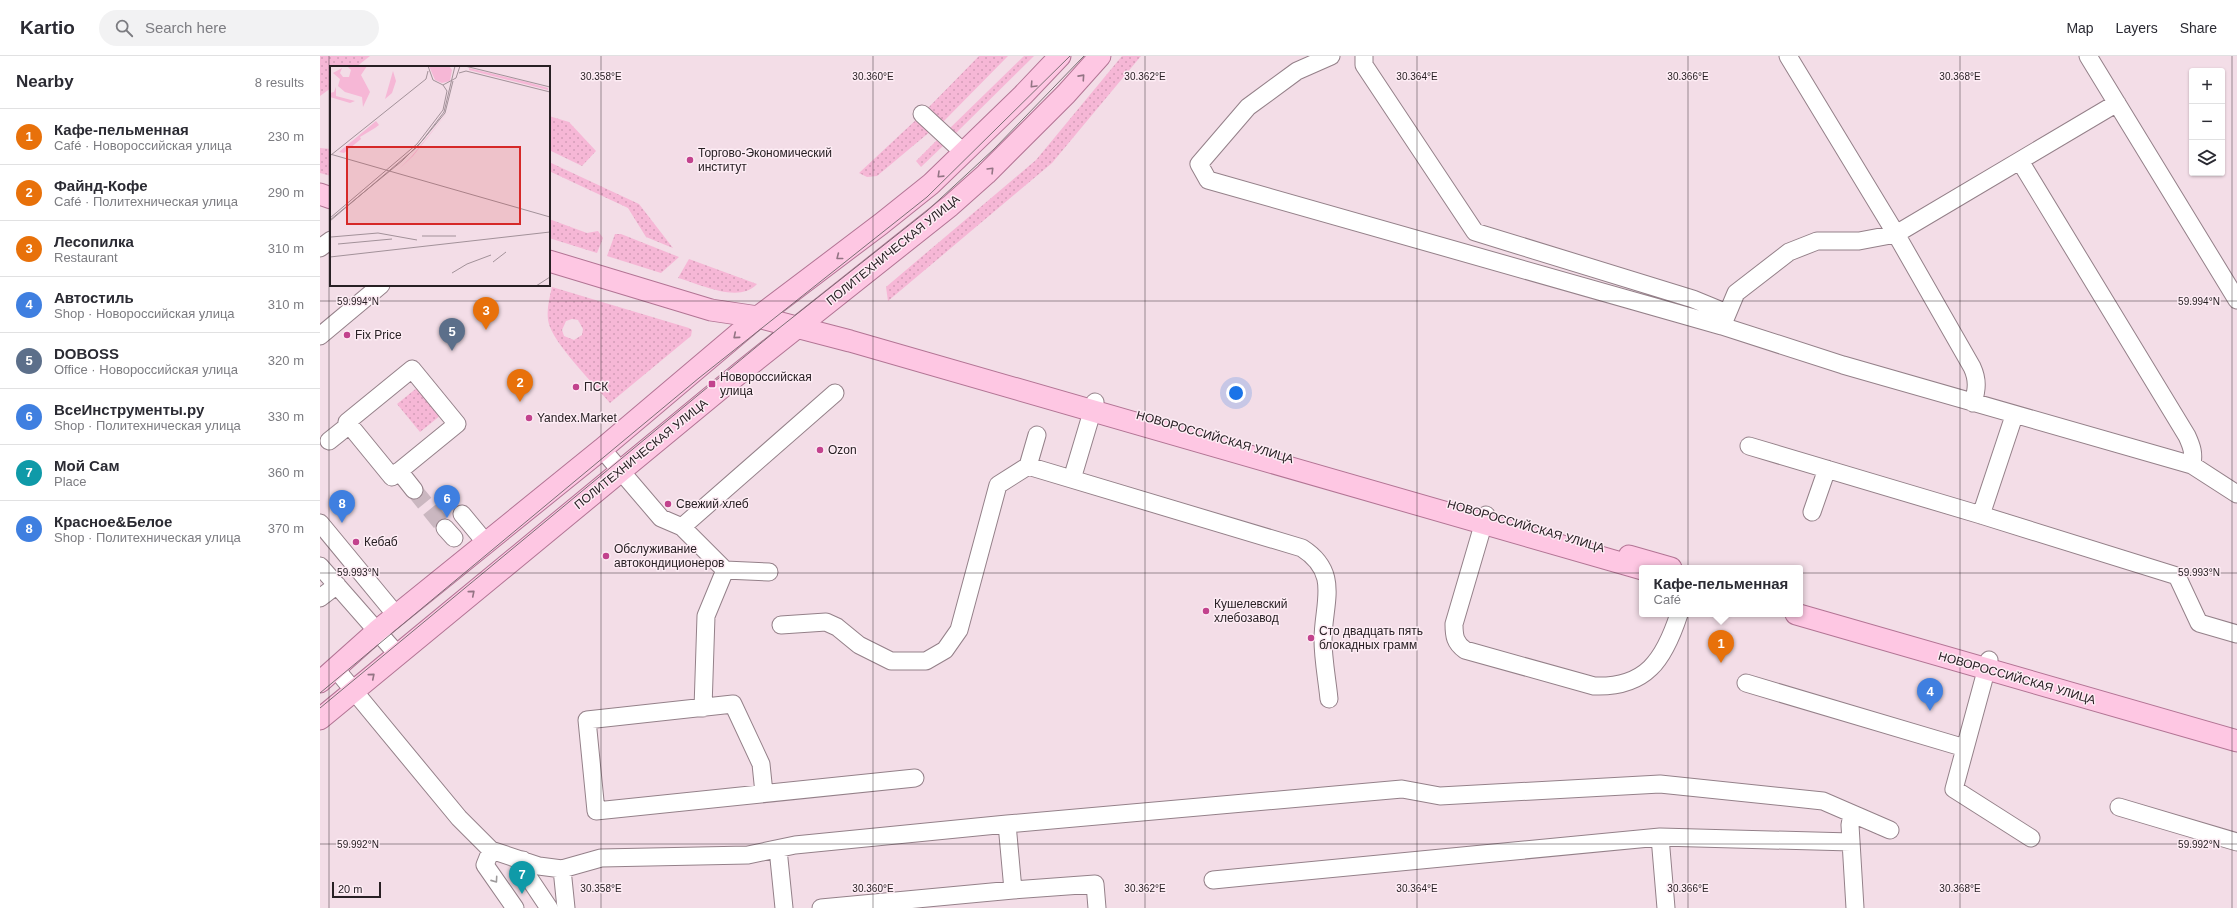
<!DOCTYPE html>
<meta charset="utf-8">
<style>
body{margin:0;font-family:Helvetica,sans-serif;background:#f2f2f3;color:#2b2b33}
.controls{position:absolute;right:12px;top:12px;display:grid;overflow:hidden;border-radius:4px;box-shadow:0 1px 3px #0004}
.controls button{width:36px;height:36px;display:grid;place-items:center;padding:0;border:0;border-bottom:1px solid #e1e1e2;background:#fff;color:#2b2b33;font:20px sans-serif}
.scale{position:absolute;left:12px;bottom:10px;width:49px;box-sizing:border-box;padding-left:4px;border:2px solid #282024;border-top:0;font-size:11px;line-height:14px;white-space:nowrap;color:#282024;-webkit-text-stroke:3px #fdecf4;paint-order:stroke}
.you{position:absolute;left:916px;top:337px;width:14px;height:14px;margin:-10px;border:3px solid #fff;border-radius:50%;background:#1a73e8;box-shadow:0 0 0 6px #1a73e833}
.badge{display:grid;place-items:center;width:26px;height:26px;border-radius:50%;background:#111827;color:#fff;font-size:13px;font-weight:700}
.pin{position:absolute;translate:-50% -33px;filter:drop-shadow(0 1px 2px #0008)}
.pin::after{content:'';position:absolute;top:21px;width:14px;height:12px;background:inherit;clip-path:polygon(0 0,100% 0,50% 100%)}
.popup{position:absolute;left:1319px;top:509px;width:164px;height:52px;box-sizing:border-box;display:grid;place-content:center;border-radius:4px;background:#fff;filter:drop-shadow(0 1px 3px #0005);font-size:13px;white-space:nowrap;color:#7c7c81}
.popup b{font-size:15px;color:#2b2b33}
.popup::after{content:'';position:absolute;left:50%;top:100%;margin-left:-8px;border:8px solid transparent;border-top-color:#fff}
.list{margin:0;padding:0;list-style:none}
h2{display:flex;justify-content:space-between;align-items:center;height:52px;margin:0;padding:0 16px;font-size:17px}
h2 small{font-size:13px;font-weight:400;color:#7c7c81}
.list li{display:grid;grid-template-columns:26px 1fr auto;gap:12px;align-items:center;box-sizing:border-box;height:56px;padding:0 16px;border-top:1px solid #e1e1e2}
.list b{display:block;font-size:15px;white-space:nowrap}
.list p{margin:0;font-size:13px;white-space:nowrap;color:#7c7c81}
.list em{font-size:13px;font-style:normal;color:#7c7c81}
.icon{flex:none;width:22px;height:22px;fill:none;stroke:currentColor;stroke-width:2;stroke-linecap:round;stroke-linejoin:round}
.map{position:relative;flex:none;width:1917px;height:852px;overflow:hidden}
header{display:flex;align-items:center;gap:24px;box-sizing:border-box;height:56px;padding:0 20px;background:#fff;border-bottom:1px solid #e1e1e2}
header strong{font-size:19px}
nav{display:flex;gap:22px;margin-inline-start:auto;font-size:14px}
.search{width:280px;height:36px;background:#f2f2f3;display:flex;align-items:center;gap:10px;box-sizing:border-box;padding:0 14px;border-radius:22px;color:#7c7c81;font-size:15px}
main{display:flex}
aside{flex:1;background:#fff}
.map>svg:first-child{display:block}
.grass{fill:url(#grass-dots);fill-rule:evenodd}
.lines{fill:none;stroke-linecap:round;stroke-linejoin:round}
.minor-tunnel{stroke:#cab7c0;stroke-width:17;stroke-dasharray:17 8;stroke-linecap:butt}
.minor-casing{stroke:#948089;stroke-width:19}
.major-casing{stroke:#b27494;stroke-width:23}
.minor{stroke:#fff;stroke-width:17}
.major{stroke:#fec7e3;stroke-width:21}
.tram{stroke:#7c6e75;stroke-width:1}
.oneway{stroke:#937484}
.oneway2{stroke:#9e9b9c}
.ticks{fill:none;stroke:#282024;stroke-width:1;stroke-opacity:0.45}
.poi-dot{fill:#c2428d;stroke:#fdecf4;stroke-width:1.5}
.labels{text-anchor:middle;dominant-baseline:central;stroke-width:3;stroke-linejoin:round;paint-order:stroke}
.poi-label{font-size:12px;fill:#282024;stroke:#fdecf4;text-anchor:start}
.street-label{font-size:12px;fill:#282024;stroke:#fdecf4}
.inset-road{fill:none;stroke:#a29199;stroke-width:1}
.view{fill:#d62828;fill-opacity:0.15;stroke:#d62828;stroke-width:2}
.inset-edge{fill:none;stroke:#282024;stroke-width:2}
.ticks-label{font-size:10px;text-anchor:middle;fill:#282024;stroke:#fdecf4;stroke-width:3;stroke-linejoin:round;paint-order:stroke}
</style>
<header>
<strong>Kartio</strong>
<div class="search"><svg class="icon" aria-label="search" viewBox="0 0 24 24"><circle cx="10" cy="10" r="6"/><path d="M15 15l6 6"/></svg>Search here</div>
<nav><a>Map</a><a>Layers</a><a>Share</a></nav>
</header>
<main>
<aside>
<h2>Nearby<small>8 results</small></h2>
<ul class="list">
<li><span class="badge" style="background:#e8710a">1</span><div><b>Кафе-пельменная</b><p>Café · Новороссийская улица</p></div><em>230 m</em></li>
<li><span class="badge" style="background:#e8710a">2</span><div><b>Файнд-Кофе</b><p>Café · Политехническая улица</p></div><em>290 m</em></li>
<li><span class="badge" style="background:#e8710a">3</span><div><b>Лесопилка</b><p>Restaurant</p></div><em>310 m</em></li>
<li><span class="badge" style="background:#3f7fe0">4</span><div><b>Автостиль</b><p>Shop · Новороссийская улица</p></div><em>310 m</em></li>
<li><span class="badge" style="background:#5c6f8a">5</span><div><b>DOBOSS</b><p>Office · Новороссийская улица</p></div><em>320 m</em></li>
<li><span class="badge" style="background:#3f7fe0">6</span><div><b>ВсеИнструменты.ру</b><p>Shop · Политехническая улица</p></div><em>330 m</em></li>
<li><span class="badge" style="background:#0f9aa8">7</span><div><b>Мой Сам</b><p>Place</p></div><em>360 m</em></li>
<li><span class="badge" style="background:#3f7fe0">8</span><div><b>Красное&amp;Белое</b><p>Shop · Политехническая улица</p></div><em>370 m</em></li>
</ul>
</aside>
<div class="map">
<svg width="1917" height="852" viewBox="0 0 1917 852">
<defs>
<pattern id="grass-dots" width="8" height="8" patternUnits="userSpaceOnUse"><rect width="8" height="8" fill="#f6b7d6"/><path d="M2 2h.1M6 6h.1" fill="none" stroke="#d39db8" stroke-width="1.8" stroke-linecap="round"/></pattern>
</defs>
<rect width="100%" height="100%" fill="#f3dde7"/>
<!-- grass -->
<path class="grass" d="M0,0H50L36,11H11V32L0,40Z
M659,0H688L621,68L606,54Z
M704,0H714L634,79L628,74Z
M802,0H821L732,107L568,245L566,231L716,104Z
M229,60L249,66L276,95L262,110L229,94Z
M598,62L612,74L557,120L547,121L539,117Z
M619,82L625,88L601,111L596,105Z
M0,92L11,93V120L0,117Z
M229,106L319,148L353,192L326,181L308,152L229,115Z
M229,163L267,177L278,175L283,182L277,197L229,182Z
M295,178H301L359,201L341,217L287,200Z
M369,203L437,228C419,248 380,228 358,222Z
M232,231L369,272L372,274L371,280L290,347C274,328 238,292 230,271C225,259 229,244 232,231ZM252,263L258,264L263,273L262,279L254,284L244,280L242,274L246,265Z
M98,331L121,359L100,376L77,348Z"/>
<g class="lines">
<!-- minor-tunnel -->
<path class="minor-tunnel" d="M94,434L125,472"/>
<!-- minor casing -->
<g class="minor-casing">
<path id="minor" d="M1011,0L977,15L928,51L879,108L888,124L1402,270L1523,309L1872,409L1917,438
M1044,0V9L1155,176L1373,243L1407,257
M1468,0L1576,178L1652,311C1658,324 1657,333 1653,347
M1768,0L1917,244
M602,58L643,96
M1700,105L1867,380C1872,391 1874,397 1872,409
M0,192L11,184
M1403,268L1416,237L1469,196L1497,185H1539L1576,178L1797,47
M0,280L61,229
M92,313L137,368L72,421L27,366Z
M9,385L29,369
M1429,390L1661,459L1857,520L1879,567L1917,578
M282,393L341,462L362,471L405,514L449,516
M708,410L717,379
M79,415L94,434
M752,423L775,346
M1492,456L1507,413
M142,458L166,487
M1166,459L1134,568C1134,580 1135,587 1145,594L1274,630C1326,632 1344,604 1359,558
M1661,459L1694,360
M0,467L76,559
M362,471L515,337
M125,472L134,482
M0,510L78,599
M0,542L17,529
M461,569L506,566L517,571L539,589L571,605H606L625,594L639,574L678,429L708,410L982,492C1021,517 1003,547 1003,584C1003,603 1007,623 1009,643
M1669,604L1634,733L1711,782
M15,612L139,762L171,794L219,810L242,813L281,802L428,799L475,789L687,768L1082,733L1120,740L1340,728L1503,745L1570,774
M1426,627L1645,692
M383,652L386,560L405,514
M444,737L441,708L413,648L267,664L276,755L595,722
M1799,751L1917,786
M1532,758L1530,769L1535,852
M687,768L693,834L775,828L777,852
M1340,781L1346,852
M458,793L464,852
M171,794L165,809L195,852
M203,804V813L229,852
M242,813L246,852
M893,824L1340,781L1531,786
M501,852L693,834"/>
</g>
<!-- major casing -->
<g class="major-casing">
<path id="major" d="M0,138L11,142
M229,205L391,254L438,261L530,285L1322,513
M1309,500L1351,512
M1476,558L1917,685
M0,626L57,575L282,393L438,261L561,168L611,128L703,39L740,0
M0,663L421,316L630,150L666,118L746,38L780,0"/>
</g>
<!-- minor -->
<use href="#minor" class="minor"/>
<!-- major -->
<use href="#major" class="major"/>
<!-- tram -->
<path class="tram" d="M0,637L379,322L607,141L750,0
M0,652L458,273L607,155L674,93L764,0"/>
</g>
<!-- one-way arrows -->
<defs><path id="oneway-chevron" d="M-2-3.5L2.5 0L-2 3.5" fill="none" stroke-width="1.6" stroke-linecap="round" stroke-linejoin="round"/></defs>
<g class="oneway">
<use href="#oneway-chevron" transform="translate(762 21) rotate(-48)"/>
<use href="#oneway-chevron" transform="translate(713 29) rotate(133)"/>
<use href="#oneway-chevron" transform="translate(671 114) rotate(-45)"/>
<use href="#oneway-chevron" transform="translate(620 119) rotate(136)"/>
<use href="#oneway-chevron" transform="translate(519 201) rotate(142)"/>
<use href="#oneway-chevron" transform="translate(416 280) rotate(140)"/>
<use href="#oneway-chevron" transform="translate(152 537) rotate(-40)"/>
<use href="#oneway-chevron" transform="translate(52 620) rotate(-40)"/>
</g>
<use class="oneway2" href="#oneway-chevron" transform="translate(175 824) rotate(55)"/>
<!-- ticks -->
<path class="ticks" d="M9,0V852M281,0V852M553,0V852M825,0V852M1097,0V852M1368,0V852M1640,0V852M1912,0V852M0,245H1917M0,517H1917M0,788H1917"/>
<!-- markers -->
<g class="poi-dot">
<circle cx="370" cy="104" r="4"/>
<circle cx="27" cy="279" r="4"/>
<rect x="388" y="324" width="8" height="8" rx="2"/>
<circle cx="256" cy="331" r="4"/>
<circle cx="209" cy="362" r="4"/>
<circle cx="500" cy="394" r="4"/>
<circle cx="348" cy="448" r="4"/>
<circle cx="36" cy="486" r="4"/>
<circle cx="286" cy="500" r="4"/>
<circle cx="886" cy="555" r="4"/>
<circle cx="991" cy="582" r="4"/>
</g>
<g class="labels">
<!-- poi labels -->
<g class="poi-label">
<text x="378" y="97">Торгово-Экономический<tspan x="378" dy="14">институт</tspan></text>
<text x="35" y="279">Fix Price</text>
<text x="400" y="321">Новороссийская<tspan x="400" dy="14">улица</tspan></text>
<text x="264" y="331">ПСК</text>
<text x="217" y="362">Yandex.Market</text>
<text x="508" y="394">Ozon</text>
<text x="356" y="448">Свежий хлеб</text>
<text x="44" y="486">Кебаб</text>
<text x="294" y="493">Обслуживание<tspan x="294" dy="14">автокондиционеров</tspan></text>
<text x="894" y="548">Кушелевский<tspan x="894" dy="14">хлебозавод</tspan></text>
<text x="999" y="575">Сто двадцать пять<tspan x="999" dy="14">блокадных грамм</tspan></text>
</g>
<!-- street labels -->
<g class="street-label">
<text transform="translate(573 194) rotate(-39)">ПОЛИТЕХНИЧЕСКАЯ УЛИЦА</text>
<text transform="translate(895 381) rotate(16)">НОВОРОССИЙСКАЯ УЛИЦА</text>
<text transform="translate(321 398) rotate(-39)">ПОЛИТЕХНИЧЕСКАЯ УЛИЦА</text>
<text transform="translate(1206 470) rotate(16)">НОВОРОССИЙСКАЯ УЛИЦА</text>
<text transform="translate(1697 622) rotate(16)">НОВОРОССИЙСКАЯ УЛИЦА</text>
</g>
</g>
<!-- overview -->
<g transform="translate(10 10)">
<rect width="220" height="220" fill="#f3dde7"/>
<path d="M99,0H119L122,4L120,15L112,17L105,14ZM139,2L197,16L218,22V24L139,4ZM121,42L83,90L69,103L82,90ZM46,55L49,59L45,62L30,71L31,73L14,87L9,86Z" fill="#f6b7d6"/>
<path d="M17,0H37L31,9L40,26L33,41L32,31L15,26L8,20L10,13L3,7L12,2L10,7L13,11H19L21,4ZM63,5L66,15L62,27L55,33ZM6,21V30L25,35L20,37L0,31V27L4,26Z" fill="#f6b7d6"/>
<path class="inset-road" d="M98,0L103,14L113,19L126,12L130,0M135,0L220,21M129,7L136,5L220,26M0,88L220,151M1,89L96,13L98,5M0,152L87,78L113,44L117,25L113,19M0,154L72,95L92,75L114,46L125,0M0,155L87,81L115,47L123,15M92,170H126M1,171L48,167L87,174M8,178L62,173M0,191L220,166M163,196L176,186M122,207L137,198L161,189M206,220L220,211"/>
<path class="view" d="M17,81H190V158H17Z"/>
<rect width="220" height="220" class="inset-edge"/>
</g>
<g class="ticks-label">
<text x="281" y="24">30.358°E</text>
<text x="553" y="24">30.360°E</text>
<text x="825" y="24">30.362°E</text>
<text x="1097" y="24">30.364°E</text>
<text x="1368" y="24">30.366°E</text>
<text x="1640" y="24">30.368°E</text>
<text x="38" y="249">59.994°N</text>
<text x="1879" y="249">59.994°N</text>
<text x="38" y="520">59.993°N</text>
<text x="1879" y="520">59.993°N</text>
<text x="38" y="792">59.992°N</text>
<text x="1879" y="792">59.992°N</text>
<text x="281" y="836">30.358°E</text>
<text x="553" y="836">30.360°E</text>
<text x="825" y="836">30.362°E</text>
<text x="1097" y="836">30.364°E</text>
<text x="1368" y="836">30.366°E</text>
<text x="1640" y="836">30.368°E</text>
</g>
</svg>
<div class="controls">
<button>+</button>
<button>−</button>
<button><svg class="icon" aria-label="layers" viewBox="0 0 24 24"><path d="M12 4l9 5-9 5-9-5zM3 14l9 5 9-5"/></svg></button>
</div>
<div class="scale">20 m</div>
<div class="you"></div>
<div class="pin badge" style="left:1401px;top:607px;background:#e8710a">1</div>
<div class="popup"><b>Кафе-пельменная</b>Café</div>
<div class="pin badge" style="left:200px;top:346px;background:#e8710a">2</div>
<div class="pin badge" style="left:166px;top:274px;background:#e8710a">3</div>
<div class="pin badge" style="left:1610px;top:655px;background:#3f7fe0">4</div>
<div class="pin badge" style="left:132px;top:295px;background:#5c6f8a">5</div>
<div class="pin badge" style="left:127px;top:462px;background:#3f7fe0">6</div>
<div class="pin badge" style="left:202px;top:838px;background:#0f9aa8">7</div>
<div class="pin badge" style="left:22px;top:467px;background:#3f7fe0">8</div>
</div>
</main>
